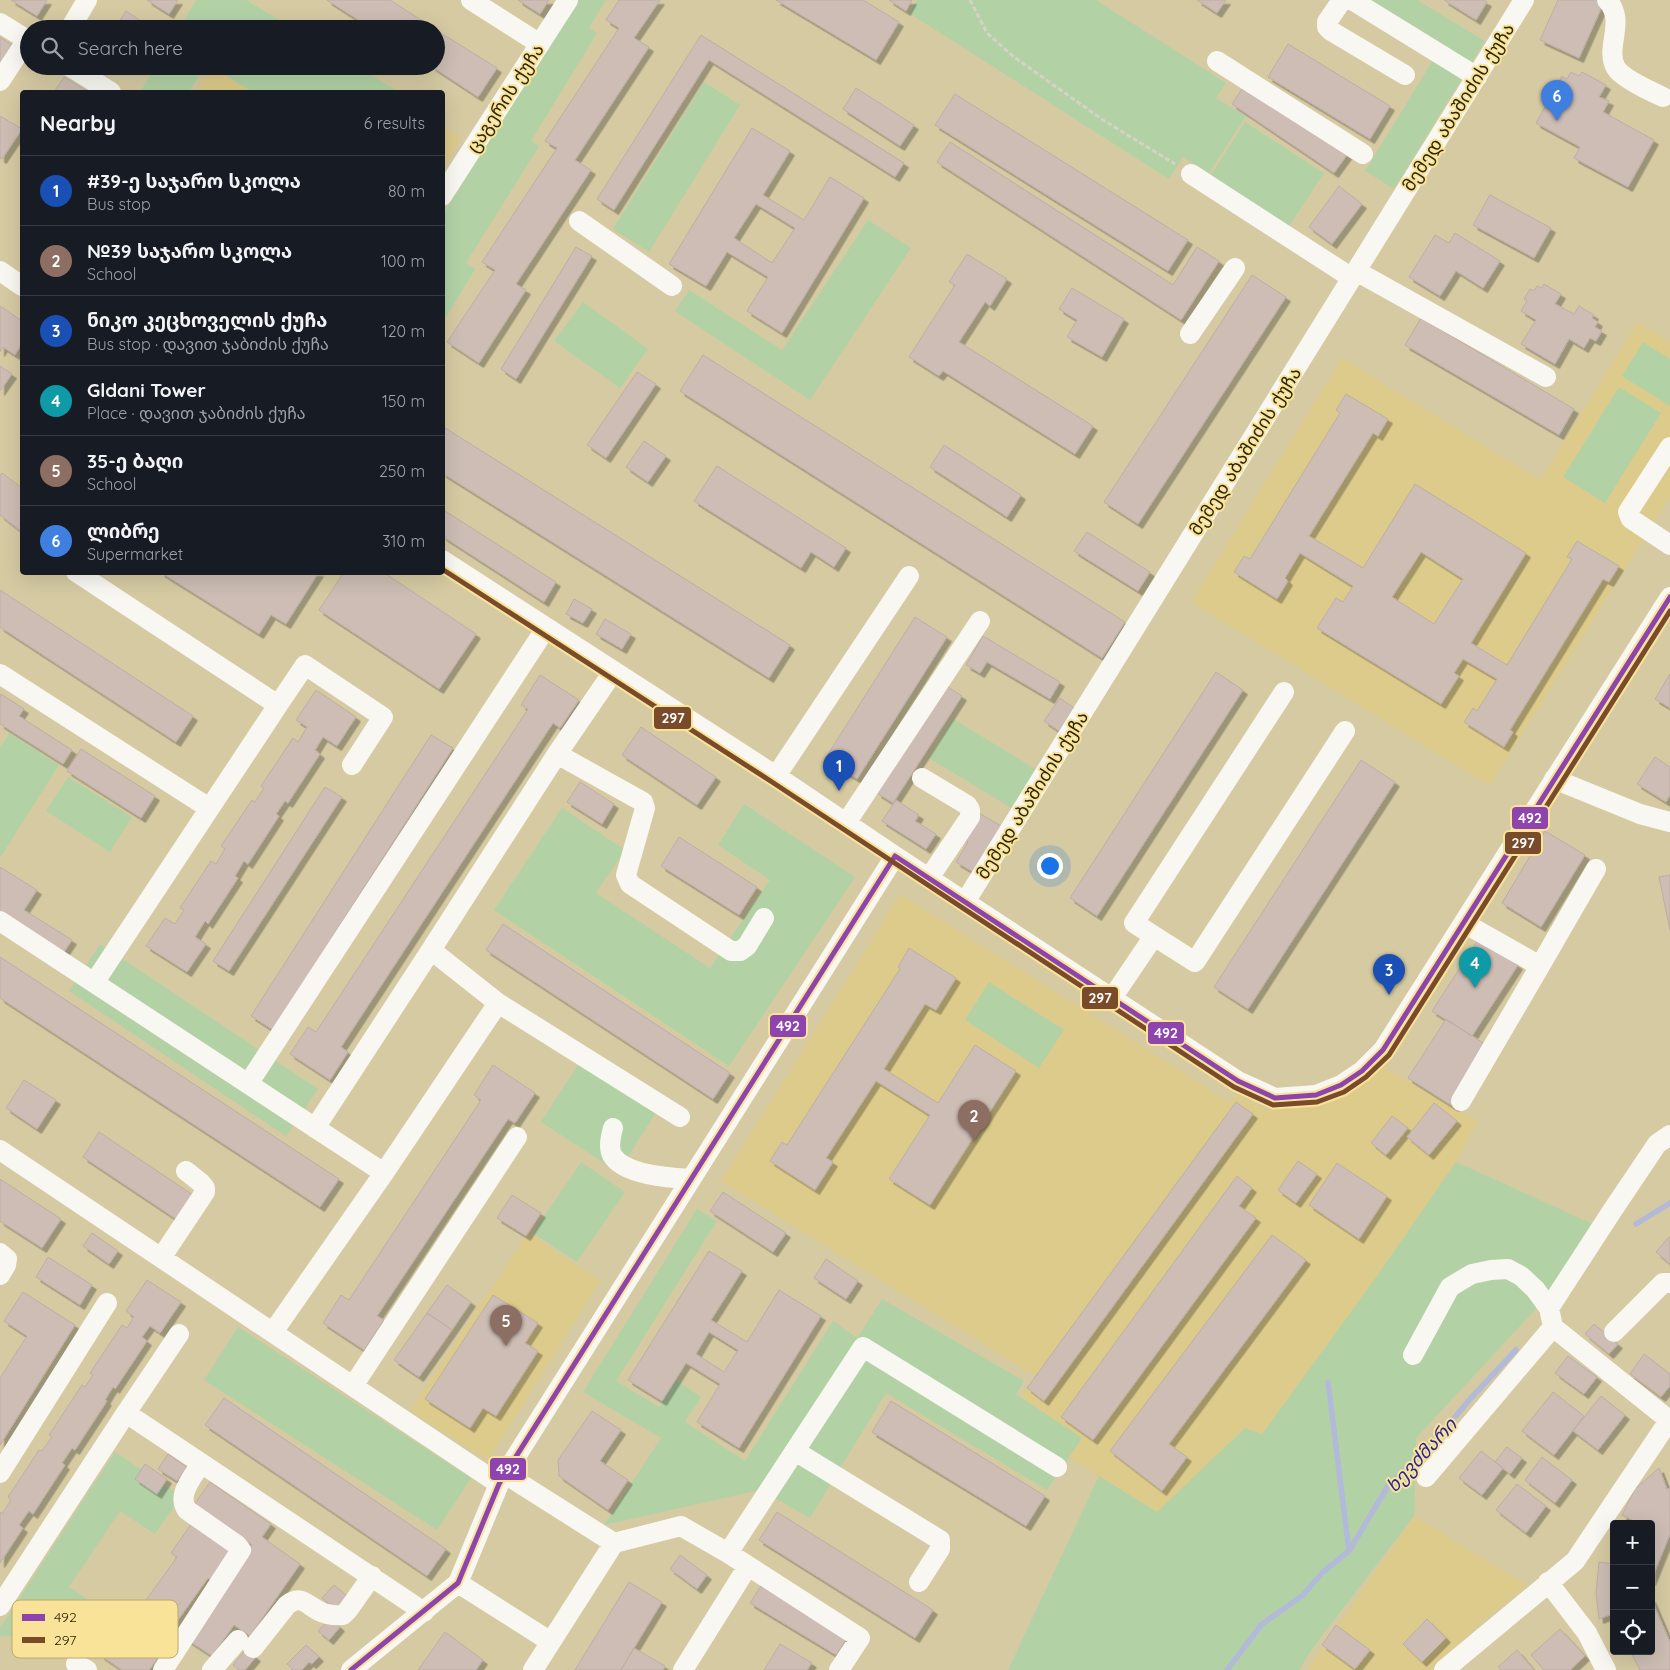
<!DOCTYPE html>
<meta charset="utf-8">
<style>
body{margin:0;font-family:Quicksand,"Noto Sans Georgian",sans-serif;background:#20242c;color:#f1f3f6}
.controls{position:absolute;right:15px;bottom:15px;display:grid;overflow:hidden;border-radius:5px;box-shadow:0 5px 20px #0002}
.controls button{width:45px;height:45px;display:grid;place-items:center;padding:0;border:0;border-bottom:1px solid #363941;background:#171b24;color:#f1f3f6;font:25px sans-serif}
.you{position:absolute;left:1049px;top:865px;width:18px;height:18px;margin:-12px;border:4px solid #fff;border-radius:50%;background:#1a73e8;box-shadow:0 0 0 8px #1a73e833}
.badge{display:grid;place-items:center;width:32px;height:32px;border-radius:50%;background:#b3b0a2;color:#fff;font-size:16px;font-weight:700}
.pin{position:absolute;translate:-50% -41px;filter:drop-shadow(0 1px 2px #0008)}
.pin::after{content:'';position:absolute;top:26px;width:18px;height:15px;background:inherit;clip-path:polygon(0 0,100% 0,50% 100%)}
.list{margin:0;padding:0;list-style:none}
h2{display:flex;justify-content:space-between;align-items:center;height:65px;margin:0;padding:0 20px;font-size:21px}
h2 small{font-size:16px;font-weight:400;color:#9ea1a6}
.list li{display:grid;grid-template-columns:32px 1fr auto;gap:15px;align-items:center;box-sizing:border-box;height:70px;padding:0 20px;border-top:1px solid #363941}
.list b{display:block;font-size:19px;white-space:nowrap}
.list p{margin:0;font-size:16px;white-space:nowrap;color:#9ea1a6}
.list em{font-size:16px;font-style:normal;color:#9ea1a6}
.icon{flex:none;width:28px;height:28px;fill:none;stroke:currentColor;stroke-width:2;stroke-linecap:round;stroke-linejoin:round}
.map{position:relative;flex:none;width:1670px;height:1670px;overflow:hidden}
.search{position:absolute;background:#171b24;box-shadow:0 5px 20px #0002;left:20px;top:20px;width:425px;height:55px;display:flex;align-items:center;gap:12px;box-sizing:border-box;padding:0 18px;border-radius:28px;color:#9ea1a6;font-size:19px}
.panel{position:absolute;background:#171b24;box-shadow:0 5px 20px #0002;left:20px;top:90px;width:425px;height:485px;border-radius:5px}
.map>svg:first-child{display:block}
.built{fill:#ddcb8b}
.green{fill:#b2d2a6}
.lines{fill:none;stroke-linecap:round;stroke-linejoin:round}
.stream{stroke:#b2b9d9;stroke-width:5.5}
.building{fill:#cdbdb4;stroke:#beada5;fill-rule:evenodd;filter:url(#shadow)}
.path{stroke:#d6d2c5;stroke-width:3;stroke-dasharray:5 2.5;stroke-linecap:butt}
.minor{stroke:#f9f7f1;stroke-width:20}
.bus-1-casing{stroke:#f9e399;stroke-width:9}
.bus-2-casing{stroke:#f9e399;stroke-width:9}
.bus-1{stroke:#8e44ad;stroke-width:5}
.bus-2{stroke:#7a4b2a;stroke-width:5}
.labels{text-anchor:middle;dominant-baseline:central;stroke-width:4;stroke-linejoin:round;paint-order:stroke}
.street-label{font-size:18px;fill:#2d2505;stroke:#f9e399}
.water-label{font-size:19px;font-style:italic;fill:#272399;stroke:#f9e399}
.key{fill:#f9e399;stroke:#bcaa6d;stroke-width:1}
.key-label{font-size:14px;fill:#2d2505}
.line-badge{stroke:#f9e399;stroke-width:2}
.badge-label{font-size:14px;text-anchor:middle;font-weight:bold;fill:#fff}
</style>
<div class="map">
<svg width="1670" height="1670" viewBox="0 0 1670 1670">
<defs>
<filter id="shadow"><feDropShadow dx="4.5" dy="4.5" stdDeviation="0" flood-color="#0004"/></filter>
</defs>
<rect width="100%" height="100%" fill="#d5caa2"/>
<!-- built -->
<path class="built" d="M213,66L389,92H196Z
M443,126L461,137L443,167V125Z
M1638,322L1670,342V496L1490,786L1191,602L1342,358L1540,480Z
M900,894L1230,1102L1237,1094L1268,1110L1326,1100L1381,1066L1478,1121L1456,1162L1372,1283L1262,1435L1245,1428L1157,1512L1006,1418L1035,1376L721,1181Z
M528,1233L600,1281L488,1460L410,1411Z
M1414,1516L1527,1585L1485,1619L1431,1670H1307Z"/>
<!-- green -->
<path class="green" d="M196,0H246L294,29H179Z
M576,0H606L589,28L597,33L531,141L539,146L466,263L475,269L443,322L442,216Z
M917,0H1096L1226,83L1216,98L1246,116L1209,173L1183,157L1169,179L909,13Z
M1371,0H1417L1485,41L1394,189L1365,171L1443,44Z
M156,66H205L189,92H140Z
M210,66H356L399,92H253Z
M704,82L740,105L649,252L613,229Z
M1245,122L1324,173L1287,229L1209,178Z
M868,220L911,248L810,400L675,311L689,290L782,350Z
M583,302L648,349L620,388L554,341Z
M1643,342L1670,359V406L1622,376Z
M1619,387L1661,413L1605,503L1563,477Z
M953,719L1037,770L1013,809L929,758Z
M9,733L59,765L0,858V748Z
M68,777L132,817L110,852L46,811Z
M744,804L855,877L729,1066L494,910L562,808L625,850L596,893L710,968L770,880L718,845Z
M100,944L318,1089L286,1136L69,991Z
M989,982L1064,1030L1039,1068L965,1020Z
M587,1051L664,1100L618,1172L541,1122Z
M581,1162L625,1192L577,1262L533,1233Z
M1456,1162L1608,1231L1416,1438L1414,1516L1312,1649L1299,1670H1008L1099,1476L1157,1512L1245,1428L1262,1434L1372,1283Z
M697,1209L717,1221L616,1381L659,1407L676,1380L701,1397L685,1422L745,1461L833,1321L857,1338L882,1299L1024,1381L1016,1394L1082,1438L1047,1490L886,1393L810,1518L760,1490L604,1525L661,1438L583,1392Z
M238,1327L471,1478L437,1530L204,1380Z
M115,1452L181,1496L155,1534L120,1511L69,1587L93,1603L67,1639L0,1636V1628Z"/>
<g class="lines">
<!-- stream -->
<path class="stream" d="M1636,1224L1670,1203
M1328,1382L1349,1551
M1227,1670L1262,1624L1302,1596L1323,1572L1349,1551L1388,1486L1433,1443L1471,1398L1516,1350"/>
</g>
<!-- building -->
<path class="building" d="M11,0H47L37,16Z
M147,0H178L169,14Z
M327,0H390L435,29H372Z
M518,0H549L540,14Z
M619,0H660L634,38L649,47L575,160L591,170L516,284L526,290L479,363L447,342L495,270L482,262L557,148L545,141L619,28L606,20Z
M776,0H863L899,22L876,60Z
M889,0H912L906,11Z
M1197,0H1226L1217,13Z
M1444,0H1483L1487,2L1476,20Z
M1558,0H1598L1604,2L1579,58L1540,40Z
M126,11L144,23L141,29H124L117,25Z
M436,30L497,68L478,97L431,66H436Z
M701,35L904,163L895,177L709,60L614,210L597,199Z
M0,37L15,47L0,63Z
M1288,44L1390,106L1370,139L1268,77Z
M1571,72L1579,76L1582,72L1606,85L1599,97L1609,101L1603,112L1654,140L1628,187L1574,158L1580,147L1536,123L1562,76L1567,79Z
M64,77L89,92H54Z
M1244,86L1347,155L1334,173L1232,104Z
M856,88L914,125L900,146L843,109Z
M955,94L1188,240L1168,271L935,125Z
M0,116L22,129L2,159L0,158Z
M752,128L790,151L763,195L804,220L830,177L864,198L782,333L747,311L768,277L727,252L706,286L669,264ZM756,204L795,228L772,263L734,238Z
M950,142L1173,285L1197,247L1219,261L1181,320L937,162Z
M1339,186L1362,204L1332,244L1309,227Z
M1490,195L1551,228L1534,258L1473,225Z
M1455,233L1500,261L1483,288L1456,271L1440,296L1409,277L1435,235L1449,243Z
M576,247L592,256L516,379L501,369Z
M967,254L1007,279L990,306L985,302L959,342L1093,426L1075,454L943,371L939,376L909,357L955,285L949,282Z
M1252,275L1286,297L1138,524L1104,502Z
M1544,284L1561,294L1555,304L1574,314L1579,306L1594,315L1592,318L1598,322L1595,327L1602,331L1596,341L1590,338L1584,348L1569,339L1555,364L1521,344L1536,320L1521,311L1527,301L1524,299L1530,289L1534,291L1537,286L1542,288Z
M1072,288L1124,319L1102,357L1067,337L1077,320L1059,309Z
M0,306L22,321V343L15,355L3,347L0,352Z
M1421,318L1574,409L1559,435L1405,345Z
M703,355L1125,622L1102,658L680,391Z
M0,366L12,374L0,391Z
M637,372L656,384L606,458L587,445Z
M1346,394L1388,419L1378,436L1373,433L1309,536L1363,568L1415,484L1526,553L1471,643L1507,665L1572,559L1567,557L1577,541L1619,566L1609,582L1603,579L1510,730L1513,732L1504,747L1464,722L1473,708L1477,711L1497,679L1463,659L1454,673L1459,676L1441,704L1317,628L1336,598L1343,602L1353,586L1300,553L1285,578L1288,581L1277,599L1234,572L1244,556L1250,559L1340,413L1336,410ZM1421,552L1463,579L1434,624L1392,597Z
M442,426L790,645L769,678L442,473Z
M644,441L666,456L648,482L626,467Z
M944,445L1021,495L1007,517L930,467Z
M717,466L846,548L834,567L811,552L801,568L694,501Z
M2,473L22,488V532L0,515V475Z
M442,509L556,582L544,602L442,536Z
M1087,532L1150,572L1138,591L1074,551Z
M160,572H319L286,624L271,615L259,634Z
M344,572H383L476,634L439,689L319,610Z
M0,590L193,716L176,742L0,627Z
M574,599L592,609L583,623L566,614Z
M915,617L947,637L857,779L825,759Z
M605,619L631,634L622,649L596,634Z
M983,636L1060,682L1050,699L987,662L980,673L966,665Z
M1216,672L1243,690L1097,916L1070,898Z
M1670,674V708L1655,699Z
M540,675L579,700L560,728L553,723L341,1047L348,1052L330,1080L290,1054L308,1027L316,1032L528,709L521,705Z
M946,686L962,696L893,803L877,793Z
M316,690L356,717L337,746L323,737L315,750L320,754L288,803L285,801L276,814L279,816L248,864L244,861L235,876L238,878L208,924L205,921L195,937L206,944L187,972L146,946L165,918L175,924L184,910L180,908L211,861L216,864L225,849L221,846L252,800L255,802L264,788L261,786L293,738L298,742L307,727L296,720Z
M1,694L24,709L19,716L72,750L63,764L0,724V697Z
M1060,698L1077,710L1062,733L1044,721Z
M641,727L716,777L697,805L622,755Z
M431,735L453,748L273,1030L251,1016Z
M81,749L155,796L141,818L67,771Z
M1655,757L1670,767V795L1666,802L1637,784Z
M1361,760L1395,782L1248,1009L1214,987Z
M580,782L614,804L602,824L567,802Z
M325,787L342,797L229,971L213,961Z
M896,800L919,815L915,821L936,834L926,849L882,821Z
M979,813L1001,826L973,872L956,862L968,842L963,839Z
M1545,831L1585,855L1541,927L1502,903Z
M679,837L757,887L739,915L661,866Z
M0,867L37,890L24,910L72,940L64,952L0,911Z
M1670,875V930L1659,877Z
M503,924L730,1073L713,1099L486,950Z
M1478,940L1518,965L1472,1036L1432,1011Z
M909,948L956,978L936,1010L925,1004L884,1069L938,1103L975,1045L1016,1071L930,1205L889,1179L930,1115L876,1081L826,1158L833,1162L815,1190L770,1161L782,1142L787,1145L900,969L898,967Z
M0,957L339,1179L320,1207L0,998Z
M1446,1019L1491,1048L1454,1107L1408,1078Z
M493,1065L535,1093L515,1123L508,1119L377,1316L384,1320L364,1350L323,1323L341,1295L349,1300L481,1100L474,1095Z
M24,1080L56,1100L37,1129L6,1108Z
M1236,1102L1253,1114L1044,1401L1027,1388Z
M1434,1103L1457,1121L1429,1155L1407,1137Z
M1392,1116L1408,1128L1386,1155L1371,1143Z
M99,1132L196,1197L179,1221L83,1157Z
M1298,1161L1317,1174L1296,1203L1278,1190Z
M1337,1163L1387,1196L1359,1239L1309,1205Z
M1237,1176L1252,1188L1239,1206L1256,1218L1093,1440L1061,1417Z
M0,1179L61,1219L42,1248L0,1221Z
M723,1192L786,1233L773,1252L710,1211Z
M512,1195L541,1213L526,1236L497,1218Z
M92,1233L118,1251L109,1264L83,1246Z
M1272,1235L1306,1260L1169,1444L1187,1457L1162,1491L1110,1451Z
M1669,1237L1670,1238V1264L1656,1252Z
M709,1251L742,1271L711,1320L747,1342L779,1290L821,1316L739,1448L697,1422L720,1384L686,1363L662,1401L628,1380ZM709,1332L738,1350L724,1372L696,1354Z
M48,1257L92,1285L80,1305L36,1277Z
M826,1259L858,1281L846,1299L814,1278Z
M147,1280L181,1302L160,1333L150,1326L142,1337L147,1341L115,1389L113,1387L105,1400L107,1401L75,1450L72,1448L62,1463L65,1465L33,1514L29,1511L19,1525L23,1528L0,1563V1512L2,1514L11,1500L8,1497L39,1450L42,1451L52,1437L49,1435L82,1385L85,1387L93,1375L90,1373L122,1325L127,1328L134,1317L126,1311Z
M447,1285L471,1302L452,1330L427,1313Z
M23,1292L75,1325L0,1445V1378L27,1336L4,1321Z
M493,1295L538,1323L525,1343L538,1351L496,1416L483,1408L470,1428L425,1399Z
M427,1313L452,1330L419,1377L394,1360Z
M1594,1324L1618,1344L1609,1354L1585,1334Z
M1644,1354L1670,1374V1386L1661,1397L1630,1374Z
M1568,1356L1597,1377L1584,1394L1555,1373Z
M1553,1392L1584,1416L1554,1455L1522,1431Z
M1601,1396L1625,1415L1598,1450L1573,1431Z
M224,1398L446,1549L427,1576L205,1425Z
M891,1401L1045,1496L1026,1526L872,1432Z
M592,1411L621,1430L600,1461L628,1480L608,1510L559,1476L558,1460Z
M1507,1447L1522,1458L1510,1474L1495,1462Z
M1481,1451L1503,1468L1482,1495L1459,1478Z
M168,1454L187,1467L177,1481L158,1469Z
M1542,1457L1572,1480L1555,1503L1525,1480Z
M145,1464L167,1479L157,1494L135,1479Z
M1659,1468L1667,1489L1670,1488V1534L1651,1581V1524H1631L1632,1520L1622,1515L1635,1489Z
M210,1482L271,1524L262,1537L300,1564L250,1636L234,1625L212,1656L186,1639L252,1545L194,1505Z
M1517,1484L1546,1506L1526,1533L1496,1510Z
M777,1512L933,1610L915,1638L759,1540Z
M192,1523L234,1553L214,1582L208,1578L153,1655L158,1658L149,1670H122L100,1655L117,1632L121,1635L177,1557L171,1553Z
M680,1555L707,1575L697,1589L670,1569Z
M1599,1562L1614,1564V1618L1612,1614L1599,1619L1596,1593Z
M629,1582L662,1602L634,1648L621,1670H575Z
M334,1585L349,1598L336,1611L322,1598Z
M761,1586L847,1638L836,1655L750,1603Z
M1651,1598L1670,1642V1670H1640L1630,1651H1651Z
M330,1618L340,1627L329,1640L318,1631Z
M1427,1619L1446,1638L1422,1662L1403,1644Z
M1336,1625L1370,1650L1355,1669L1322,1645Z
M1560,1629L1585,1656L1570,1670H1544L1531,1655Z
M445,1632L483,1660L476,1670H418Z
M780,1644L812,1663L807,1670H764Z
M306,1645L319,1657L312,1664L309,1662L302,1670H293L287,1664Z
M634,1648L665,1666L663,1670H621Z
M246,1649L256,1657L245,1670H239L233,1665Z
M1517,1650L1534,1670H1501L1498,1667Z"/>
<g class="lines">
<!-- path -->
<path class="path" d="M970,0L987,33L1014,57L1103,120L1175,164"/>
<!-- minor -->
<path class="minor" d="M471,0L540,44
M1342,0L1327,22V27L1331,31L1405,75
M1352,0L1477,77
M1607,0C1627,21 1604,48 1616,68C1622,78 1652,92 1663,97
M0,23L29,41
M70,29L87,0
M1217,61L1363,154
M69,66L111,92
M0,81L27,40
M1191,174L1352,278
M442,196L568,0
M579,221L672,286
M0,271L22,286
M1356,271L1546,377
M1190,334L1235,268
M1670,447L1628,512L1631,519L1670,545
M442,560L776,776L895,856L1238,1081L1275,1098L1316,1095L1341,1085L1362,1071L1383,1050L1670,597
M76,572L278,705L94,983
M0,674L209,808
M278,705L305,665L383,717L352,765
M557,754L643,802L645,808L626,875L630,884L731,951H740L747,946L764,918
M776,776L909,576
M922,778L967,805L970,810V817L929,878
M1554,779L1640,814L1670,822
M846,823L980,621
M965,902L1524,0
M0,921L384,1173L273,1332
M1464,923L1540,966L1596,869
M1154,936L1195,962L1345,731
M1112,998L1154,936L1134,923L1284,692
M498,1003L680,1117
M248,1084L546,628
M1461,1101L1540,966
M315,1128L431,950L557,754L613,672
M613,1128C611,1136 608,1147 612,1155C624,1175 670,1178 691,1179
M0,1150L499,1484
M384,1173L498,1003L431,950
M0,1253L7,1259L6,1265L0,1275
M161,1258L205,1192V1188L200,1182L186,1171
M1614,1332L1663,1283H1670
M1413,1355L1450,1287L1472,1274L1491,1270L1508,1269L1521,1276L1535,1289L1549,1308
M353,1386L517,1137
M126,1413L179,1334
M1669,1420L1553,1327L1549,1308L1612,1211L1657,1144L1670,1135
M795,1451L940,1540V1549L919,1582
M0,1473L107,1303
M505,1474L614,1543
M1426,1477L1553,1327
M728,1553L863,1347L1057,1467
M1548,1582L1587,1633L1606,1670
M458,1583L551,1642
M0,1606L126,1413L424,1612
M253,1648L287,1605C301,1594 307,1605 319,1611C327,1615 334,1616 343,1615L348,1610L372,1576
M76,1664L87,1670
M163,1670L241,1550L237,1545L187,1510C176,1495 193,1477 201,1463
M212,1670L238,1640
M351,1670L458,1583L499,1484L505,1474L895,856
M533,1670L614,1543L681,1526L728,1553L860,1638L839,1670
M683,1670L748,1566
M1444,1670L1575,1561L1670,1419"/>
<!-- bus-1 casing -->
<g class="bus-1-casing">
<path id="bus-1" d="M351,1670L458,1583L499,1484L505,1474L895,856L1238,1081L1275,1098L1316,1095L1341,1085L1362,1071L1383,1050L1670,597"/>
</g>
<!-- bus-2 casing -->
<g class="bus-2-casing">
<path id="bus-2" d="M442,569L772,782L1234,1087L1273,1105L1317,1102L1344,1092L1366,1077L1389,1055L1670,611"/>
</g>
<!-- bus-1 -->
<use href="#bus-1" class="bus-1"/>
<!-- bus-2 -->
<use href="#bus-2" class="bus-2"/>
</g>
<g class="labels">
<!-- street labels -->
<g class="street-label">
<text transform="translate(505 98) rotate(-57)">ცაგერის ქუჩა</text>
<text transform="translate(1458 107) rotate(-58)">მემედ აბაშიძის ქუჩა</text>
<text transform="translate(1245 451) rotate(-58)">მემედ აბაშიძის ქუჩა</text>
<text transform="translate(1032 795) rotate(-58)">მემედ აბაშიძის ქუჩა</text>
</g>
<!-- water labels -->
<g class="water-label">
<text transform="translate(1421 1455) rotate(-47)">ხევძმარი</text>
</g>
</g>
<!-- legend -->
<rect x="12" y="1600" width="166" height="58" rx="8" class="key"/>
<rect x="22" y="1614" width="23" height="7" fill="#8e44ad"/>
<rect x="22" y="1637" width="23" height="6" fill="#7a4b2a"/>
<g class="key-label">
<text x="54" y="1622">492</text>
<text x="54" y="1645">297</text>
</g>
<g class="line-badge">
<rect x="653" y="706" width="39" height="24" rx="5" fill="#7a4b2a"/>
<rect x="1511" y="806" width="38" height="24" rx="5" fill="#8e44ad"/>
<rect x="1504" y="831" width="38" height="24" rx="5" fill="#7a4b2a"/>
<rect x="1081" y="986" width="38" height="24" rx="5" fill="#7a4b2a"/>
<rect x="769" y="1014" width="38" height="24" rx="5" fill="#8e44ad"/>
<rect x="1147" y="1021" width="38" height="24" rx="5" fill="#8e44ad"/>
<rect x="489" y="1457" width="38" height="24" rx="5" fill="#8e44ad"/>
</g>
<g class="badge-label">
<text x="673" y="723">297</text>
<text x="1530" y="823">492</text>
<text x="1523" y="848">297</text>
<text x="1100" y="1003">297</text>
<text x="788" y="1031">492</text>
<text x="1166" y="1038">492</text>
<text x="508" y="1474">492</text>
</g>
</svg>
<div class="controls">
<button>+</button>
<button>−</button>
<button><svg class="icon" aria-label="locate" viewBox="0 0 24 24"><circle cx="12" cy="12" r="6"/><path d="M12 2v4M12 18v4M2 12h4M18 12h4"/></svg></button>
</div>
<div class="you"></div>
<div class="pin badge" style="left:839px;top:791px;background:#1a4fb4">1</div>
<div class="pin badge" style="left:974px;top:1141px;background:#8d6e63">2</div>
<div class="pin badge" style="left:1389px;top:995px;background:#1a4fb4">3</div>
<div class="pin badge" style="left:1475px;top:988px;background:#0f9aa8">4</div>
<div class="pin badge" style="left:506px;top:1346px;background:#8d6e63">5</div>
<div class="pin badge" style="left:1557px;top:121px;background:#3f7fe0">6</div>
<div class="search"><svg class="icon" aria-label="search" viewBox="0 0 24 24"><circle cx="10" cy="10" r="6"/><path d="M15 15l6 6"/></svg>Search here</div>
<section class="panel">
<h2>Nearby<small>6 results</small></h2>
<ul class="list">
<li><span class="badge" style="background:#1a4fb4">1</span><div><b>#39-ე საჯარო სკოლა</b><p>Bus stop</p></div><em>80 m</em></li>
<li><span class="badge" style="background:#8d6e63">2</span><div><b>№39 საჯარო სკოლა</b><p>School</p></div><em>100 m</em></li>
<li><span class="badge" style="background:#1a4fb4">3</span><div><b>ნიკო კეცხოველის ქუჩა</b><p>Bus stop · დავით ჯაბიძის ქუჩა</p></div><em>120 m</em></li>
<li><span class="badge" style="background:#0f9aa8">4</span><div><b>Gldani Tower</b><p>Place · დავით ჯაბიძის ქუჩა</p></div><em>150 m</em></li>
<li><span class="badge" style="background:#8d6e63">5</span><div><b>35-ე ბაღი</b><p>School</p></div><em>250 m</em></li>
<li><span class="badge" style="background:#3f7fe0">6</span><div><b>ლიბრე</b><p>Supermarket</p></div><em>310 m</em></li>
</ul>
</section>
</div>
